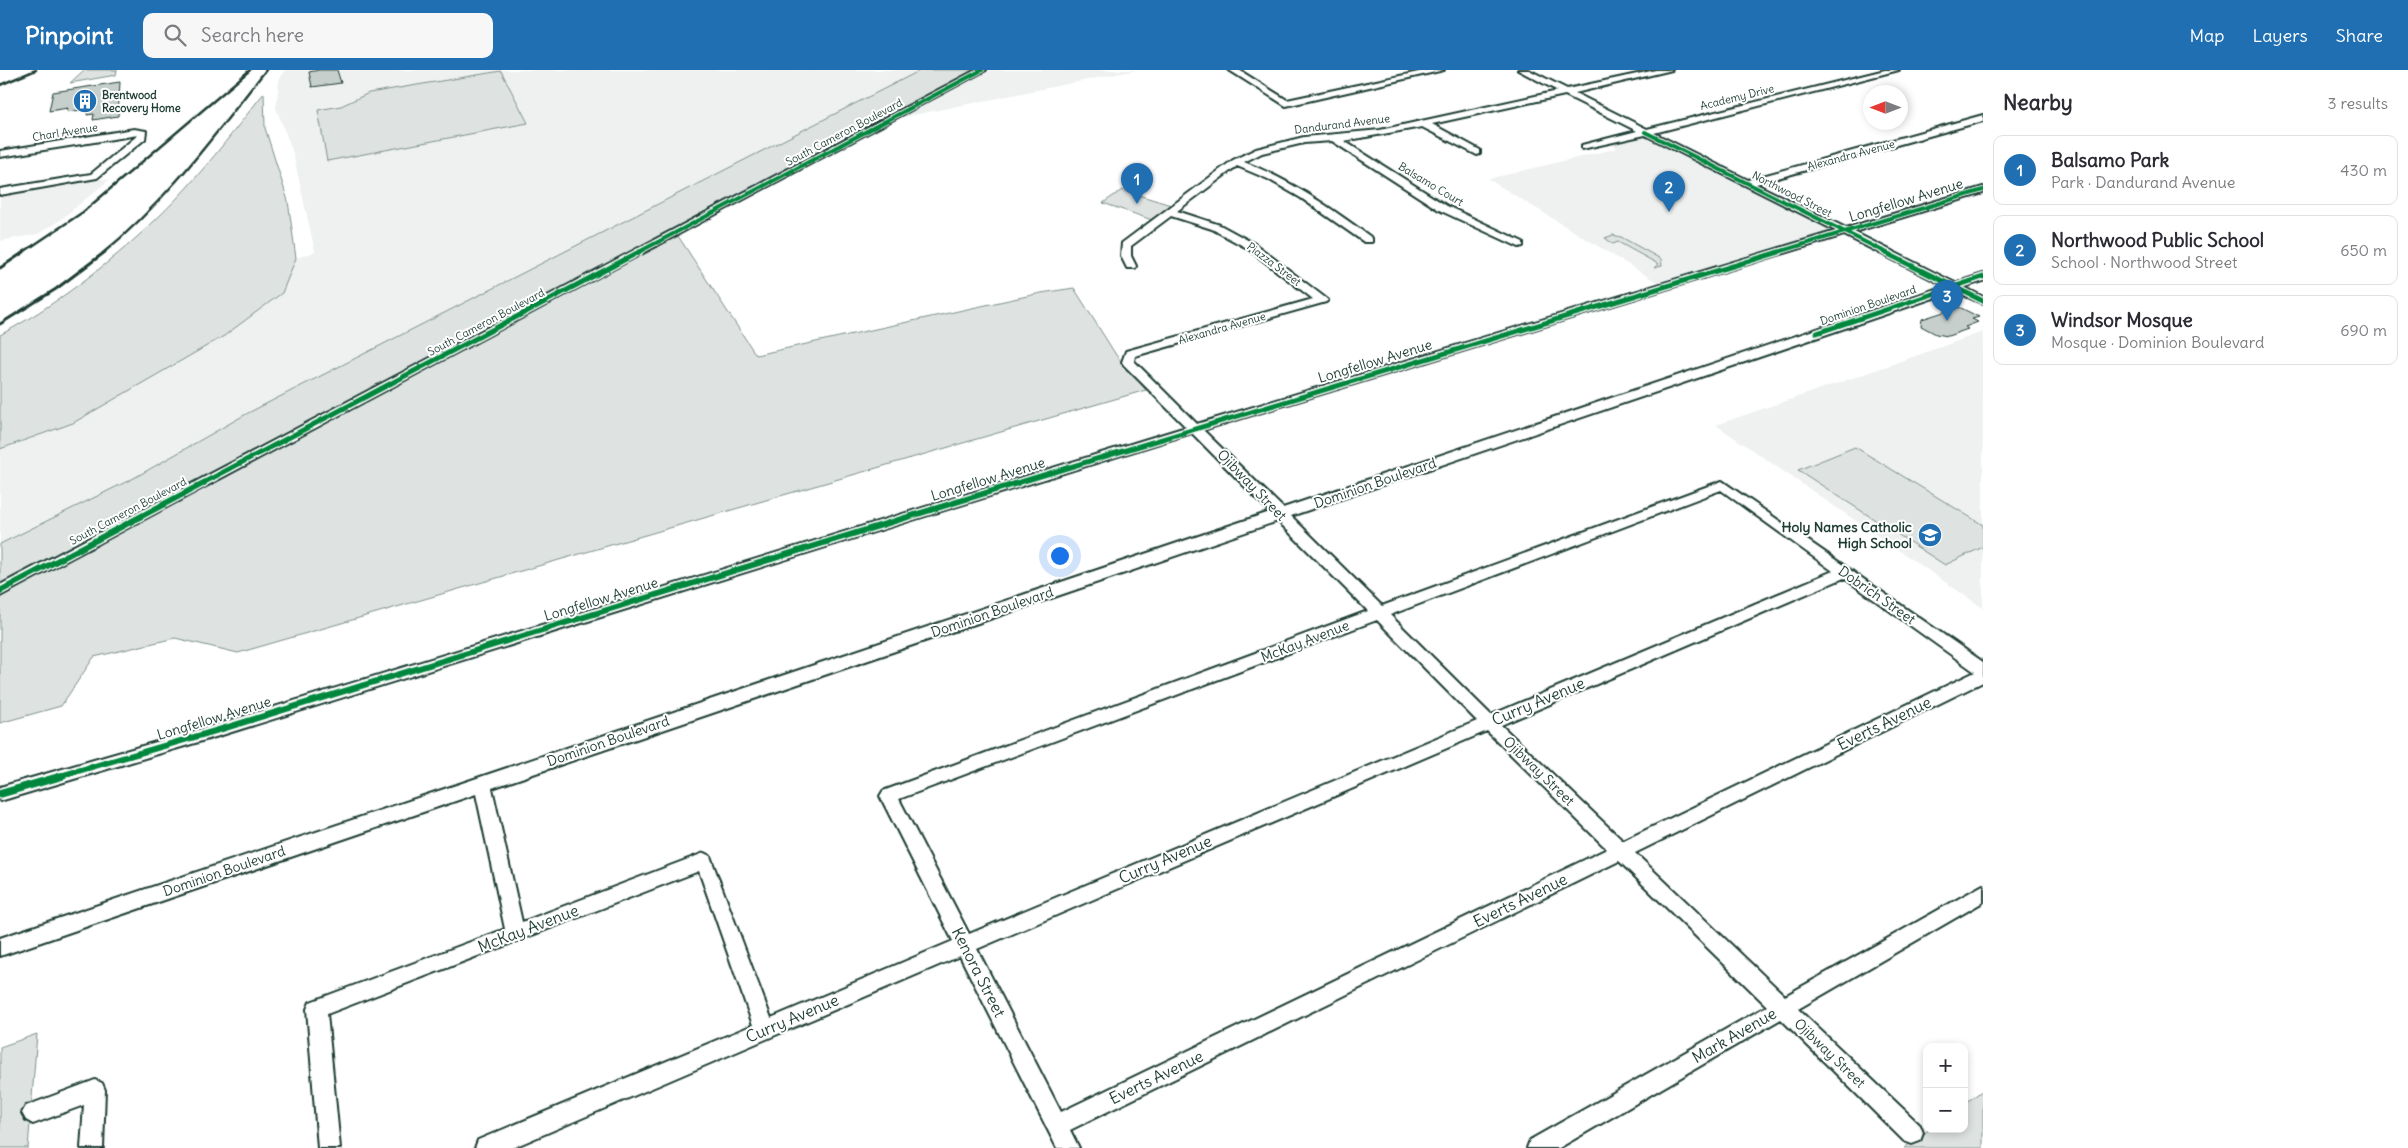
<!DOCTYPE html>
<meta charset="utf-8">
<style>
body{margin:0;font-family:Delius,sans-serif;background:#f7f7f7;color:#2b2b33}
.controls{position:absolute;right:15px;bottom:15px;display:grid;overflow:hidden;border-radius:10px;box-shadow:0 2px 8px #0003}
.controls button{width:45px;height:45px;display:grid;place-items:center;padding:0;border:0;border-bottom:1px solid #e1e1e2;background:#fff;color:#2b2b33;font:25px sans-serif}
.compass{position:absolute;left:1863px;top:15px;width:45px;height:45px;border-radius:50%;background:#fff;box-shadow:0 2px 8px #0003;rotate:270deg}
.you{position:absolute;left:1059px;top:485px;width:18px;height:18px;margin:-12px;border:4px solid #fff;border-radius:50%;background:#1a73e8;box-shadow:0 0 0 8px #1a73e833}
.badge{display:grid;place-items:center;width:32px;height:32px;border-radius:50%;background:#1f6fb2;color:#fff;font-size:16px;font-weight:700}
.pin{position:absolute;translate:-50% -41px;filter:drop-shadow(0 1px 2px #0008)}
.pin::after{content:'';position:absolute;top:26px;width:18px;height:15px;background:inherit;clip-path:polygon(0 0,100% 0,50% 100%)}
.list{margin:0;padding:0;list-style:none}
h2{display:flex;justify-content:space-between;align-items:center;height:65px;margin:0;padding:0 20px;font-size:21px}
h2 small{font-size:16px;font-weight:400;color:#7c7c81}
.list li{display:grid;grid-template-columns:32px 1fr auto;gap:15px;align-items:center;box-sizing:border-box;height:70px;margin:0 10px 10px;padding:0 10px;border:1px solid #e1e1e2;border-radius:10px}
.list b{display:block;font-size:19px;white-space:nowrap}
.list p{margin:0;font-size:16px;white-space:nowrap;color:#7c7c81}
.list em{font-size:16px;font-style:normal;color:#7c7c81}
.icon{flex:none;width:28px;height:28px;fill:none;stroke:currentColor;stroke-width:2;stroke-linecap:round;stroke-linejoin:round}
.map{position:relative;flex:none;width:1983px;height:1078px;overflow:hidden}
header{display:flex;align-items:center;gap:30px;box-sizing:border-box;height:70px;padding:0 25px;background:#1f6fb2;color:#fff}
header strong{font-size:24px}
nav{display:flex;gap:28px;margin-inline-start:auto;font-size:18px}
.search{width:350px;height:45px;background:#f7f7f7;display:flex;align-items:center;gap:12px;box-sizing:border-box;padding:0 18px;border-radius:10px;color:#7c7c81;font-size:19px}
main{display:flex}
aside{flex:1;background:#fff}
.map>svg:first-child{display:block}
.built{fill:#eef1f0}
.green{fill:#dee3e2;stroke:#7e908b}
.building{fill:#c7cfcc;stroke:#1f3d34}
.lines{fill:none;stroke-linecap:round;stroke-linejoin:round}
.minor-casing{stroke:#1f3d34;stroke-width:4}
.minor{fill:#fff;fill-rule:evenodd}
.rail-far1{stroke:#1f3d34;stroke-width:2.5}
.rail{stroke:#1f3d34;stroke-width:3}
.cycleway-far3-casing{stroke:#fff;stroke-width:5.5}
.cycleway-far2-casing{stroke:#fff;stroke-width:8}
.cycleway-far1-casing{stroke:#fff;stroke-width:9}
.cycleway-casing{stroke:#fff;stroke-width:11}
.cycleway-far3{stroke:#00873e;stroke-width:4}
.cycleway-far2{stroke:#00873e;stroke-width:5}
.cycleway-far1{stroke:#00873e;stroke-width:6}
.cycleway{stroke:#00873e;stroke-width:8}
.labels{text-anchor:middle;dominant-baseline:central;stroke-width:4;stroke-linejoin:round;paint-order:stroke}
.far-poi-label{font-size:11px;font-weight:bold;fill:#1f3d34;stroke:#fff;text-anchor:start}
.far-street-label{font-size:11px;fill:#1f3d34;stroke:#fff}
.street-label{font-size:14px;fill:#1f3d34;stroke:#fff}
.poi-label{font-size:14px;font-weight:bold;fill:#1f3d34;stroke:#fff;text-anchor:end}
.near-street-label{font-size:16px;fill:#1f3d34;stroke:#fff}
</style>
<header>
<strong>Pinpoint</strong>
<div class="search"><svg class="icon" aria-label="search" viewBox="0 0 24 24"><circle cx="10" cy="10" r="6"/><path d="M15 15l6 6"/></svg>Search here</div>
<nav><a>Map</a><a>Layers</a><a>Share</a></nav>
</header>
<main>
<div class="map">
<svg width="1983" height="1078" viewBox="0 0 1983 1078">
<rect width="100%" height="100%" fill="#fff"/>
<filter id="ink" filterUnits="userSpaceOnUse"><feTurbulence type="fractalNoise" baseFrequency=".02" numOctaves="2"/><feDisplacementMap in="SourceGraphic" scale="10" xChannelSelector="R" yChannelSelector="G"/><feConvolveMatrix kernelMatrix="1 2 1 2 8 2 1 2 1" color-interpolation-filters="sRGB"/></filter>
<g filter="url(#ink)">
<!-- built -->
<path class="built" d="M285,0H921L248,343L134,408L0,474V379L73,353L281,223L296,188L315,182L293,83L276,38L279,10Z
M989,0H1137L899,48Z
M1641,66L1654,69L1824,155L1829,161L1828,164L1660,214L1488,109L1618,78L1609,74Z
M95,108L109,110L60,150L38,164L0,171V124Z
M1983,262V538L1716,355L1887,296Z"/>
<!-- green -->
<path class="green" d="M84,0H117L116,5L70,13Z
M921,0H976L0,515V474L134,408L248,343Z
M501,1L528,53L327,91L318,40L341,36L369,23Z
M264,23L265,58L288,131L296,188L282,223L224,266L73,353L0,379V265C68,229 147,165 197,106C221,79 242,50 264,23Z
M1122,120L1171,135L1152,150L1103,133Z
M1613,165L1621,167L1661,189L1662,196L1654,198L1658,194L1618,172L1613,174L1605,168Z
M678,166L756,285L1041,223L1074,218L1116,285L1146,320L238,583L175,568L94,587L61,636L0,653V527Z
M1855,377L1983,455V477L1945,495L1798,400Z
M37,964L28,1078H0V977Z
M1983,1020V1078H1904L1930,1059H1964V1034Z"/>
<!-- building -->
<path class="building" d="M319,0H337L341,13L312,17L309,2Z
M120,12L118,46L93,50L94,44L87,45L88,39L67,42L68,38L49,41L53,22Z
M1959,237L1979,247L1972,249L1978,252L1965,257L1968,259L1948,266L1936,264L1921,256L1922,249Z"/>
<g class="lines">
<!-- minor casing -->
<g class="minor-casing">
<path id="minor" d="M976,0H986L0,526V515Z
M1229,0H1239L1287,30L1428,0H1444L1286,36Z
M1518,0H1529L1567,19L1656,0H1672L1575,23L1647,59L1885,0H1899L1654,63L1748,110L1983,45V51L1756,114L1846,158L1983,117V123L1854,162L1955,213L1983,204V211L1964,217L1983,227V234L1954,221L1291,446L1382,536L1722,411L1983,592V612L1635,783L1785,926L1983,815V832L1798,939L1920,1055L1923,1063L1920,1071L1912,1074L1904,1071L1781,949L1559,1078H1527L1530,1070L1767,936L1619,791L1070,1060L1079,1078H1057L960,886L512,1078H475L478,1070L753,955L699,801L327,944L340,1078H318L307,939L310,932L505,859L476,724L0,886V868L1270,442L1192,363L222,665L0,731V717L222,653L1186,357L1124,295L1122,292L1126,281L1313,229L1247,178L1212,159L1171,146L1131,176V186L1136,196L1135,198H1127L1121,186L1122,173L1233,90L1256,79L1304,67L1380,60L1558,21ZM1565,25L1637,61L1582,75V79L1645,65L1836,161L1197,354L1134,291L1135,286L1326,232L1328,230L1255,174L1220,155L1177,141L1237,96L1268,109L1301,128L1364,172H1372V168C1331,138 1291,110 1244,92L1262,83L1304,73L1332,71L1439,140L1519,177L1523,176V172L1447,136L1344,71L1422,57L1477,85L1480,84V80L1432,54ZM1844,165L1945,216L1283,438L1203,360ZM1721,420L1833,501L1491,645L1390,545ZM1278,451L1368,541L883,721L880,726L953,871L771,948L710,786L704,783L522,852L492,718ZM1844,508L1975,602L1623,771L1501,655ZM1377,550L1477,651L969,864L899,729ZM1487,661L1607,779L1061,1042L977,879Z
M134,59L146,61L145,69L97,108L0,125V119L91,104L138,65L0,87V81Z
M95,1010L102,1013L105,1020L103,1078H81L84,1035L33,1054L26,1050L22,1043L26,1036Z"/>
</g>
<!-- minor -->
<use href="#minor" class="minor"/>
<!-- rail-far1 -->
<path class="rail-far1" d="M0,15L36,0
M22,183L83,142L250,0
M103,183C167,131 215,64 266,0"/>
<!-- rail -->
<path class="rail" d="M0,198L24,182
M0,254L56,219L105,182"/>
<!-- cycleway-far3 casing -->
<g class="cycleway-far3-casing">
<path id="cycleway-far3" d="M1645,62L1887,183
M637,183L982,0
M1775,183L1983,120"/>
</g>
<!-- cycleway-far2 casing -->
<g class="cycleway-far2-casing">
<path id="cycleway-far2" d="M1884,182L1983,231
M1817,263L1983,207
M201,414L639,182
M1014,414L1779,182"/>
</g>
<!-- cycleway-far1 casing -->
<g class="cycleway-far1-casing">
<path id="cycleway-far1" d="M0,521L204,413
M57,707L222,659L1018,413"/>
</g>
<!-- cycleway casing -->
<g class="cycleway-casing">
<path id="cycleway" d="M0,724L62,706"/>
</g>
<!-- cycleway-far3 -->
<use href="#cycleway-far3" class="cycleway-far3"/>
<!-- cycleway-far2 -->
<use href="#cycleway-far2" class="cycleway-far2"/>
<!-- cycleway-far1 -->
<use href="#cycleway-far1" class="cycleway-far1"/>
<!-- cycleway -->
<use href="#cycleway" class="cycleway"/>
</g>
</g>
<!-- icons -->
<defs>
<g id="building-disc" transform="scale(1.25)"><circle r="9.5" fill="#1f6fb2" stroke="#fff"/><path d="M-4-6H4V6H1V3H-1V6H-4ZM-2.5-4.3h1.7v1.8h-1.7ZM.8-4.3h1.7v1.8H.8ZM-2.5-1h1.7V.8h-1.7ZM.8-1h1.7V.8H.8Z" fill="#fff"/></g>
<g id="school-disc" transform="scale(1.25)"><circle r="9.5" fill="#1f6fb2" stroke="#fff"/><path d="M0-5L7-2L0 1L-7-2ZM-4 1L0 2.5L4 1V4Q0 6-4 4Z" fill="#fff"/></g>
</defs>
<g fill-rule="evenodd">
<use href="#building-disc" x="85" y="31"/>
<use href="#school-disc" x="1930" y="465"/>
</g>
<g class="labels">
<!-- far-poi labels -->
<g class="far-poi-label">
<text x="102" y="25">Brentwood<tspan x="102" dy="13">Recovery Home</tspan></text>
</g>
<!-- far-street labels -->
<g class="far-street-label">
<text transform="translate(1737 27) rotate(-14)">Academy Drive</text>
<text transform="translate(1342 54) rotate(-7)">Dandurand Avenue</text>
<text transform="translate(65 62) rotate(-9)">Charl Avenue</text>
<text transform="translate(844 62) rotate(-28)">South Cameron Boulevard</text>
<text transform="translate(1851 85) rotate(-15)">Alexandra Avenue</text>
<text transform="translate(1431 114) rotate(31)">Balsamo Court</text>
<text transform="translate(1792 124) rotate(27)">Northwood Street</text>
<text transform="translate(1274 194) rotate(37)">Piazza Street</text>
<text transform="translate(1868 235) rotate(-19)">Dominion Boulevard</text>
<text transform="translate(486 252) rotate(-28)">South Cameron Boulevard</text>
<text transform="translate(1222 258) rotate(-16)">Alexandra Avenue</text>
<text transform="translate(128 441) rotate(-28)">South Cameron Boulevard</text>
</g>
<!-- street labels -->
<g class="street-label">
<text transform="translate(1906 130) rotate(-17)">Longfellow Avenue</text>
<text transform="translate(1375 291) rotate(-17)">Longfellow Avenue</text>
<text transform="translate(988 409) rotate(-17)">Longfellow Avenue</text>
<text transform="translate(1375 413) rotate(-19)">Dominion Boulevard</text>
<text transform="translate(1252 415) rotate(46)">Ojibway Street</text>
<text transform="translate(1877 525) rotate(35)">Dobrich Street</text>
<text transform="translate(601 529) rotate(-17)">Longfellow Avenue</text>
<text transform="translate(992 542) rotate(-19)">Dominion Boulevard</text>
<text transform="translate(1305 571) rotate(-21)">McKay Avenue</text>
<text transform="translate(214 648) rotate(-17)">Longfellow Avenue</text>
<text transform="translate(608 671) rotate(-19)">Dominion Boulevard</text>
<text transform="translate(1539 701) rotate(44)">Ojibway Street</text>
<text transform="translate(224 801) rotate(-19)">Dominion Boulevard</text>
<text transform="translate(1830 983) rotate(44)">Ojibway Street</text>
</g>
<!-- poi labels -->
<g class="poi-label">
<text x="1912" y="457">Holy Names Catholic<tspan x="1912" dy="16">High School</tspan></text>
</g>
<!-- near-street labels -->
<g class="near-street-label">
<text transform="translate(1538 631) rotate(-23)">Curry Avenue</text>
<text transform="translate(1884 653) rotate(-26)">Everts Avenue</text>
<text transform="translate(1165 789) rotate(-23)">Curry Avenue</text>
<text transform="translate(1520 830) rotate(-26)">Everts Avenue</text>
<text transform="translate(528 858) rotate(-21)">McKay Avenue</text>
<text transform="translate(979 902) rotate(63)">Kenora Street</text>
<text transform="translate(792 948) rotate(-23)">Curry Avenue</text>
<text transform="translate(1734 965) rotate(-30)">Mark Avenue</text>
<text transform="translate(1156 1007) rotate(-26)">Everts Avenue</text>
</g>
</g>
</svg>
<div class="controls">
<button>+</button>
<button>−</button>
</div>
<svg class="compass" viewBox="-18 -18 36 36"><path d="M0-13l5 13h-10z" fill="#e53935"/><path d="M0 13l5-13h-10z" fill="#7c7c81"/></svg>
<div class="you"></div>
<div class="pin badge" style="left:1137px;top:134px">1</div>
<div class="pin badge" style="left:1669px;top:142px">2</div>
<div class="pin badge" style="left:1947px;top:251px">3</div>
</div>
<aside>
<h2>Nearby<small>3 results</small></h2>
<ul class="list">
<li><span class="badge">1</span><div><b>Balsamo Park</b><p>Park · Dandurand Avenue</p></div><em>430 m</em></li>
<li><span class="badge">2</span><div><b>Northwood Public School</b><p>School · Northwood Street</p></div><em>650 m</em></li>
<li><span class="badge">3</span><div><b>Windsor Mosque</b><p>Mosque · Dominion Boulevard</p></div><em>690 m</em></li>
</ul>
</aside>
</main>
